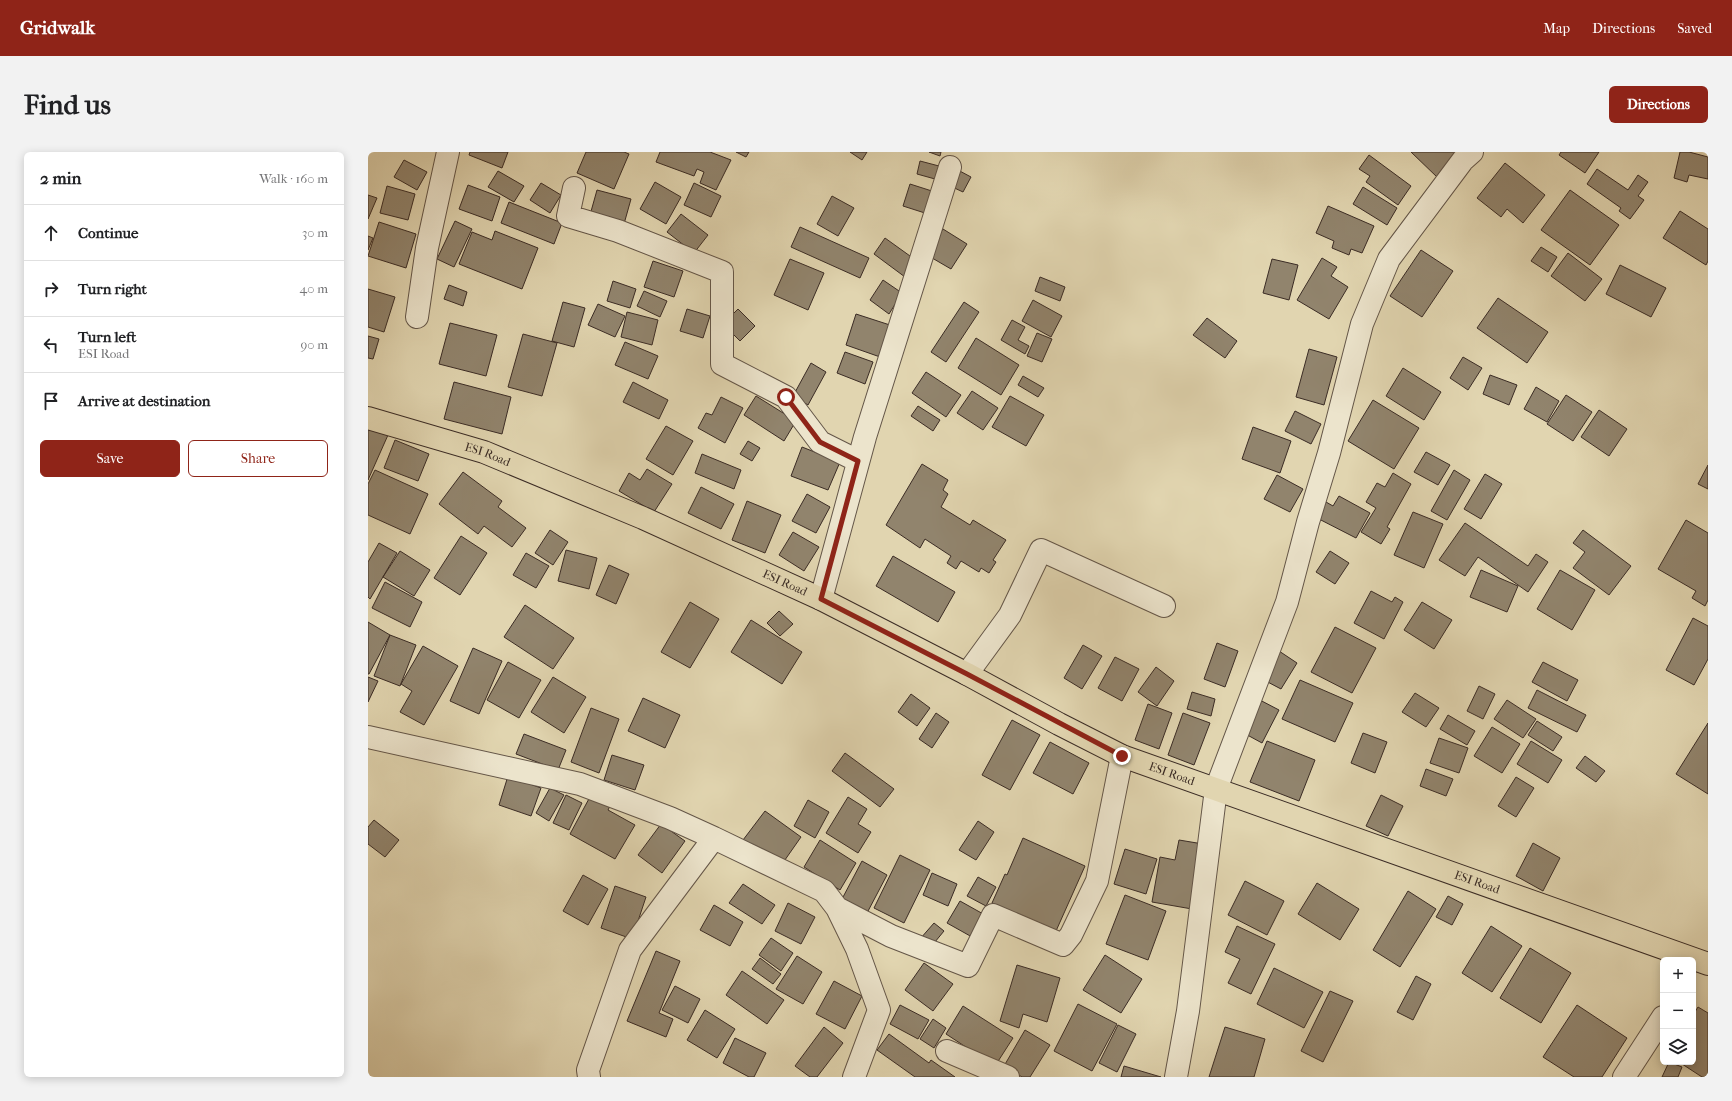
<!DOCTYPE html>
<meta charset="utf-8">
<style>
body{margin:0;font-family:"IM FELL French Canon",serif;background:#f2f2f2;color:#202124}
.controls{position:absolute;right:12px;bottom:12px;display:grid;overflow:hidden;border-radius:6px;box-shadow:0 2px 10px #0003}
.controls button{width:36px;height:36px;display:grid;place-items:center;padding:0;border:0;border-bottom:1px solid #e0e0e0;background:#fff;color:#202124;font:20px sans-serif}
.stop{position:absolute;width:12px;height:12px;margin:-9px;border:3px solid #8f2418;border-radius:50%;background:#fff}
.stop.end{background:#8f2418;border-color:#fff;box-shadow:0 1px 4px #0008}
.list{margin:0;padding:0;list-style:none}
h2{display:flex;justify-content:space-between;align-items:center;height:52px;margin:0;padding:0 16px;font-size:17px}
h2 small{font-size:13px;font-weight:400;color:#757577}
.list li{display:grid;grid-template-columns:26px 1fr auto;gap:12px;align-items:center;box-sizing:border-box;height:56px;padding:0 16px;border-top:1px solid #e0e0e0}
.list b{display:block;font-size:15px;white-space:nowrap}
.list p{margin:0;font-size:13px;white-space:nowrap;color:#757577}
.list em{font-size:13px;font-style:normal;color:#757577}
.actions{display:flex;gap:8px;padding:12px 16px}
.actions a{flex:1;padding:9px 0;border:1px solid #8f2418;border-radius:6px;text-align:center;font-size:14px;color:#8f2418}
.actions .main{background:#8f2418;color:#fff}
.icon{flex:none;width:22px;height:22px;fill:none;stroke:currentColor;stroke-width:2;stroke-linecap:round;stroke-linejoin:round}
.map{position:relative;flex:none;width:1340px;height:925px;overflow:hidden;border-radius:6px}
header{display:flex;align-items:center;gap:24px;box-sizing:border-box;height:56px;padding:0 20px;background:#8f2418;color:#fff}
header strong{font-size:19px}
nav{display:flex;gap:22px;margin-inline-start:auto;font-size:14px}
.intro{display:flex;align-items:center;justify-content:space-between;box-sizing:border-box;height:96px;padding:0 24px}
h1{margin:0;font-size:28px}
.button{padding:10px 18px;border-radius:6px;background:#8f2418;color:#fff;font-size:14px;font-weight:700}
main{display:flex;gap:24px;padding:0 24px}
aside{flex:1;background:#fff;border-radius:6px;box-shadow:0 2px 10px #0003}
.map>svg:first-child{display:block}
.building{fill:#91846d;stroke:#3b2c25}
.lines{fill:none;stroke-linecap:round;stroke-linejoin:round}
.minor-casing{stroke:#645648;stroke-width:24}
.major-casing{stroke:#3b2c25;stroke-width:24}
.minor{stroke:#ece4cc;stroke-width:22}
.major{stroke:#e1d5b0;stroke-width:22}
.route{stroke:#8f2418;stroke-width:5}
.labels{text-anchor:middle;dominant-baseline:central;stroke-width:3.5;stroke-linejoin:round;paint-order:stroke}
.street-label{font-size:12px;fill:#3b2c25;stroke:#ece4cc}
</style>
<header>
<strong>Gridwalk</strong>
<nav><a>Map</a><a>Directions</a><a>Saved</a></nav>
</header>
<div class="intro"><h1>Find us</h1><a class="button">Directions</a></div>
<main>
<aside>
<h2>2 min<small>Walk · 160 m</small></h2>
<ul class="list">
<li><svg class="icon" aria-label="ahead" viewBox="0 0 24 24"><path d="M12 20V5M6 11l6-6 6 6"/></svg><div><b>Continue</b></div><em>30 m</em></li>
<li><svg class="icon" aria-label="right" viewBox="0 0 24 24"><path d="M7 20v-9h11M14 6l5 5-5 5"/></svg><div><b>Turn right</b></div><em>40 m</em></li>
<li><svg class="icon" aria-label="left" viewBox="0 0 24 24"><path d="M17 20v-9H6M10 6l-5 5 5 5"/></svg><div><b>Turn left</b><p>ESI Road</p></div><em>90 m</em></li>
<li><svg class="icon" aria-label="arrive" viewBox="0 0 24 24"><path d="M6 21V4h12l-3 4 3 4H6"/></svg><div><b>Arrive at destination</b></div></li>
</ul>
<div class="actions"><a class="main">Save</a><a>Share</a></div>
</aside>
<div class="map">
<svg width="1340" height="925" viewBox="0 0 1340 925">
<rect width="100%" height="100%" fill="#e1d5b0"/>
<filter id="stains"><feTurbulence type="fractalNoise" baseFrequency=".005" numOctaves="4"/><feColorMatrix values="0 0 0 0 .2 0 0 0 0 .09 0 0 0 0 .02 0 0 0 .5 -.17"/></filter>
<radialGradient id="worn" r=".72"><stop offset=".6" stop-color="#630" stop-opacity="0"/><stop offset="1" stop-color="#630" stop-opacity=".3"/></radialGradient>
<!-- building -->
<path class="building" d="M102,0H140L134,16L101,3Z
M218,0H256L261,2L246,37L209,21Z
M292,0H342L363,8L348,38L332,31L336,20L329,17L326,24L288,10Z
M368,0H381L378,5Z
M482,0H499L494,8Z
M561,0H573L572,4Z
M1043,0H1095L1070,26Z
M1193,0H1231L1217,21L1191,3Z
M1312,0H1321L1340,5V27L1321,23L1319,30L1306,26Z
M1001,3L1043,34L1030,53L998,30L1002,24L991,17Z
M36,8L59,20L49,38L26,25Z
M552,9L571,14L567,27L549,22Z
M1137,11L1177,43L1155,71L1139,57L1133,65L1109,46Z
M588,17L603,25L595,40L580,33Z
M1229,17L1260,38L1270,23L1280,30L1270,44L1276,48L1262,67L1251,59L1253,56L1219,32Z
M130,19L156,34L146,50L120,35Z
M287,30L313,45L298,72L272,57Z
M173,31L193,43L182,61L162,48Z
M326,31L353,44L343,65L316,53Z
M542,32L567,40L560,62L535,54Z
M100,33L132,45L124,69L91,57Z
M19,34L47,42L40,68L12,61Z
M995,35L1029,56L1019,73L985,52Z
M229,38L263,47L256,72L222,63Z
M1202,38L1251,73L1222,113L1173,78Z
M0,43L9,46L0,67Z
M464,44L486,56L470,84L449,72Z
M141,50L194,71L186,92L133,71Z
M960,54L1006,74L994,101L983,97L981,103L964,96L966,89L948,81Z
M1312,59L1340,77V109L1338,113L1295,86Z
M313,62L340,83L326,101L299,80Z
M87,69L104,77L86,115L69,107Z
M11,70L48,82L38,116L0,104Z
M432,75L501,106L492,126L423,95Z
M575,77L599,92L583,117L559,103Z
M127,79L170,96L154,137L91,112L104,80L124,88Z
M0,84L5,86L0,98Z
M517,86L549,109L537,125L506,102Z
M1173,95L1189,105L1180,120L1163,109Z
M1053,98L1085,119L1054,165L1022,144Z
M1200,101L1234,127L1217,149L1183,124Z
M954,106L969,115L963,124L980,135L961,167L929,148Z
M422,107L456,121L440,158L406,143Z
M904,107L930,113L921,148L895,141Z
M285,109L315,119L306,145L276,135Z
M1252,113L1298,136L1283,165L1238,142Z
M672,125L697,135L692,149L667,139Z
M515,128L534,141L521,162L502,148Z
M245,129L268,137L262,156L239,149Z
M81,133L99,140L95,154L76,147Z
M0,137L27,145L16,180L0,175Z
M276,139L299,149L292,165L269,154Z
M1130,146L1180,180L1159,211L1109,176Z
M665,148L694,164L683,185L654,169Z
M195,150L217,156L206,195L184,189Z
M596,150L611,160L578,210L563,200Z
M230,152L257,164L247,185L220,173Z
M319,157L342,164L335,186L312,179Z
M370,157L387,174L372,189L355,172Z
M259,160L290,168L284,193L253,185Z
M488,162L525,174L515,206L478,193Z
M839,166L869,189L857,206L825,183Z
M644,168L657,175L650,188L661,194L657,202L633,188Z
M82,171L129,183L118,224L71,212Z
M669,181L684,187L674,210L659,204Z
M155,182L189,191L174,244L140,235Z
M0,184L11,187L5,207L0,206Z
M608,186L651,213L633,243L590,216Z
M257,190L290,204L280,227L247,213Z
M941,197L969,205L956,253L928,245Z
M477,200L505,210L497,232L469,221Z
M1095,205L1114,216L1100,238L1082,226Z
M443,211L458,220L440,253L425,244Z
M1035,216L1073,240L1056,268L1018,244Z
M558,220L593,243L578,265L544,241Z
M1122,223L1149,233L1141,253L1115,242Z
M655,224L676,236L670,245L650,233Z
M86,230L143,245L134,282L76,267Z
M265,230L300,248L291,267L255,250Z
M1168,235L1191,249L1179,270L1156,257Z
M604,239L630,256L615,278L589,261Z
M1198,243L1224,260L1205,289L1179,272Z
M388,244L428,269L416,289L376,263Z
M642,244L676,263L658,294L624,275Z
M353,245L375,256L357,291L330,276L338,261L344,263Z
M1005,248L1051,276L1026,317L980,289Z
M550,254L572,268L565,279L543,264Z
M1231,258L1259,277L1241,304L1213,285Z
M927,259L953,272L943,292L917,279Z
M0,274L20,283L0,328Z
M298,274L325,289L305,323L278,307Z
M885,275L923,289L912,321L874,307Z
M27,288L61,302L50,329L16,316Z
M380,289L392,296L384,309L372,302Z
M434,295L472,310L460,338L423,324Z
M1058,300L1082,313L1070,333L1046,320Z
M334,302L373,318L366,337L327,321Z
M554,312L580,328L575,338L580,342L573,355L602,373L605,368L638,388L625,408L628,410L621,421L613,416L611,420L593,409L588,417L579,411L583,404L557,387L552,396L518,373Z
M1340,313V337L1330,332Z
M279,317L304,332L286,360L251,339L261,321L272,328Z
M7,318L60,342L42,382L0,363V332Z
M1086,318L1102,328L1079,368L1063,359Z
M95,320L134,349L130,355L158,376L144,395L116,374L110,382L71,352Z
M1025,321L1043,332L1019,375L1022,377L1013,392L993,380L1008,356L998,350L1009,331L1017,335Z
M1117,322L1134,332L1113,367L1096,357Z
M909,323L935,337L922,360L896,347Z
M333,335L366,352L353,377L320,361Z
M439,342L462,355L448,381L424,369Z
M971,344L1002,361L988,386L949,366L958,350L965,354Z
M379,349L413,363L397,401L364,388Z
M1045,360L1075,372L1056,416L1026,403Z
M1318,368L1340,381V448L1337,454L1324,446L1328,439L1290,417Z
M1097,371L1160,414L1168,402L1180,410L1160,440L1110,405L1097,424L1071,408Z
M182,378L200,390L185,413L167,401Z
M1215,378L1263,414L1241,443L1205,416L1217,400L1205,391Z
M425,380L451,395L436,419L411,403Z
M93,384L119,401L92,443L66,426Z
M11,391L29,401L2,447L0,445V410Z
M198,398L229,406L221,437L190,429Z
M32,399L62,418L46,444L15,425Z
M962,399L981,411L967,432L948,420Z
M158,401L181,414L168,436L145,423Z
M525,404L587,440L570,470L508,434Z
M241,413L261,422L248,452L228,443Z
M1113,418L1150,434L1139,460L1102,445Z
M1192,418L1227,438L1204,478L1169,457Z
M17,430L54,450L42,475L4,456Z
M1003,439L1024,450L1027,445L1035,450L1016,487L986,471Z
M322,450L351,467L322,516L293,500Z
M1054,450L1084,468L1066,497L1036,478Z
M157,453L206,486L185,517L136,485Z
M411,459L425,472L412,484L399,471Z
M1325,466L1340,474V507L1326,533L1298,518Z
M383,468L434,500L414,532L363,500Z
M0,470L22,483L1,522H0Z
M967,475L1008,496L984,541L943,520Z
M22,483L48,493L32,534L6,524Z
M849,491L870,499L857,535L836,527Z
M715,493L734,504L714,537L696,526Z
M55,494L90,514L56,573L32,560L44,539L33,532Z
M105,496L134,509L111,562L82,549Z
M911,499L929,511L913,537L894,527Z
M747,505L771,517L754,549L730,536Z
M140,510L173,528L151,566L119,548Z
M1175,510L1210,528L1199,549L1164,530Z
M788,515L806,529L789,554L770,540Z
M0,525L10,529L0,550Z
M185,525L218,545L196,581L163,560Z
M932,528L985,551L967,590L914,567Z
M1111,534L1127,542L1115,567L1099,559Z
M1169,538L1218,563L1209,580L1160,556Z
M824,540L847,547L843,564L819,557Z
M1047,541L1071,556L1058,575L1034,560Z
M543,542L562,556L549,574L530,560Z
M275,546L312,563L297,596L260,579Z
M888,546L911,558L894,591L872,579Z
M1139,548L1168,567L1155,586L1126,567Z
M780,552L804,561L791,597L767,588Z
M223,556L251,567L231,621L203,610Z
M568,561L581,570L564,596L551,587Z
M815,561L842,571L826,613L800,603Z
M1080,563L1107,579L1099,593L1072,577Z
M644,568L672,583L642,638L614,623Z
M1169,569L1194,585L1185,599L1160,583Z
M1340,571V642L1308,622Z
M1124,575L1152,592L1134,621L1106,604Z
M995,581L1019,590L1007,621L983,611Z
M156,582L198,598L190,618L148,602Z
M1071,586L1100,596L1091,621L1062,611Z
M899,589L947,608L931,649L882,630Z
M1163,589L1194,608L1180,631L1149,612Z
M682,590L721,611L705,642L665,621Z
M477,601L526,637L512,655L464,619Z
M244,603L276,613L267,638L236,628Z
M1217,604L1237,619L1228,630L1208,616Z
M1058,617L1085,627L1078,644L1052,634Z
M140,624L173,636L163,664L131,653Z
M1148,625L1166,636L1148,665L1130,654Z
M182,636L196,643L181,669L168,661Z
M198,643L214,651L201,678L185,671Z
M223,643L242,654L240,658L267,673L247,707L202,682Z
M1013,643L1035,654L1020,684L998,674Z
M480,645L499,657L490,672L503,680L490,701L458,681Z
M440,648L461,660L447,686L426,674Z
M397,659L433,685L412,715L375,688Z
M6,668L31,688L17,705L0,692V675Z
M610,669L626,680L608,708L591,698Z
M293,672L317,689L294,721L270,703Z
M655,686L717,714L688,779L624,751L637,722L639,723Z
M452,688L488,711L472,738L436,715Z
M811,688L835,692L824,757L784,750L792,705L807,708Z
M1165,691L1192,706L1175,739L1148,724Z
M757,697L789,707L778,742L746,732Z
M532,703L562,718L536,771L506,756Z
M494,709L519,723L499,761L474,747Z
M564,721L589,732L580,754L555,743Z
M215,723L240,737L220,773L195,759Z
M610,725L628,735L618,754L599,744Z
M877,729L916,749L899,783L860,763Z
M949,731L991,757L972,788L930,762Z
M375,732L407,753L394,772L361,751Z
M247,734L278,745L264,787L233,776Z
M1040,739L1068,757L1032,815L1005,798Z
M757,743L798,759L780,808L738,792Z
M1080,744L1095,752L1084,773L1068,765Z
M592,749L617,763L604,785L579,771Z
M420,751L447,765L433,792L407,779Z
M346,753L375,770L362,794L332,778Z
M566,771L576,779L562,796L552,787Z
M869,774L907,792L883,842L860,831L872,807L857,800Z
M1123,774L1154,794L1124,840L1094,821Z
M403,786L425,801L413,819L391,803Z
M1162,796L1203,821L1173,871L1132,846Z
M288,799L312,809L291,861L305,867L298,885L259,869Z
M737,803L774,827L753,861L715,838Z
M429,804L454,820L435,852L408,837Z
M392,806L413,822L405,832L384,817Z
M556,811L585,832L565,859L537,838Z
M649,813L692,826L679,870L655,862L651,876L632,869Z
M906,816L955,840L936,876L889,852Z
M374,819L416,848L399,872L358,843Z
M1048,824L1063,832L1045,868L1029,860Z
M466,829L494,844L477,877L448,862Z
M307,834L332,847L320,871L294,858Z
M962,839L985,849L955,910L933,899Z
M710,852L749,872L724,919L686,899Z
M532,853L561,868L550,887L522,872Z
M1209,853L1259,886L1234,925H1206L1175,905Z
M595,854L645,886L627,914L578,882Z
M1330,855L1340,861V925H1334L1311,910H1325V863Z
M337,858L367,877L349,906L319,888Z
M565,867L578,876L566,896L552,887Z
M750,873L768,882L749,920L731,911Z
M456,875L475,891L449,925H442L427,914Z
M857,875L897,887L886,925H841Z
M657,878L682,893L662,925H654L636,914Z
M521,882L561,911L563,908L587,925H547L509,898Z
M367,886L398,901L386,925H381L355,911Z
M1301,910L1314,915L1310,925H1294Z
M756,914L793,925H753Z"/>
<g class="lines">
<!-- minor casing -->
<g class="minor-casing">
<path id="minor" d="M206,36L200,64L250,79L354,120V212L418,245L452,290L490,309
M49,165L59,96L80,0
M453,447L497,285L582,15
M599,522L642,463L673,398L796,454
M0,585L212,632L302,666L346,686L456,739L469,756L523,784L600,814L625,763L695,793L703,783L729,729L754,604
M469,756L489,797L511,858L486,925
M579,899L640,925
M221,925L220,918L262,798L346,686
M808,925L820,859L848,637L919,450L940,370L961,301L994,172L1021,107L1095,8L1104,0
M1256,925L1295,865"/>
</g>
<!-- major casing -->
<g class="major-casing">
<g id="major">
<path id="s1" d="M0,266L116,300L275,366L453,447L599,522L691,572L754,604L1340,812"/>
</g>
</g>
<!-- minor -->
<use href="#minor" class="minor"/>
<!-- major -->
<use href="#major" class="major"/>
</g>
<g class="lines">
<!-- route -->
<path class="route" d="M418,245L452,290L490,309L453,447L599,522L754,604"/>
</g>
<g class="labels">
<!-- street labels -->
<g class="street-label">
<text stroke="none"><textPath href="#s1" startOffset="125">ESI Road</textPath></text>
<text stroke="none"><textPath href="#s1" startOffset="449">ESI Road</textPath></text>
<text stroke="none"><textPath href="#s1" startOffset="881">ESI Road</textPath></text>
<text stroke="none"><textPath href="#s1" startOffset="1205">ESI Road</textPath></text>
</g>
</g>
<rect width="100%" height="100%" filter="url(#stains)"/>
<rect width="100%" height="100%" fill="url(#worn)"/>
</svg>
<div class="controls">
<button>+</button>
<button>−</button>
<button><svg class="icon" aria-label="layers" viewBox="0 0 24 24"><path d="M12 4l9 5-9 5-9-5zM3 14l9 5 9-5"/></svg></button>
</div>
<div class="stop" style="left:418px;top:245px"></div>
<div class="stop end" style="left:754px;top:604px"></div>
</div>
</main>
